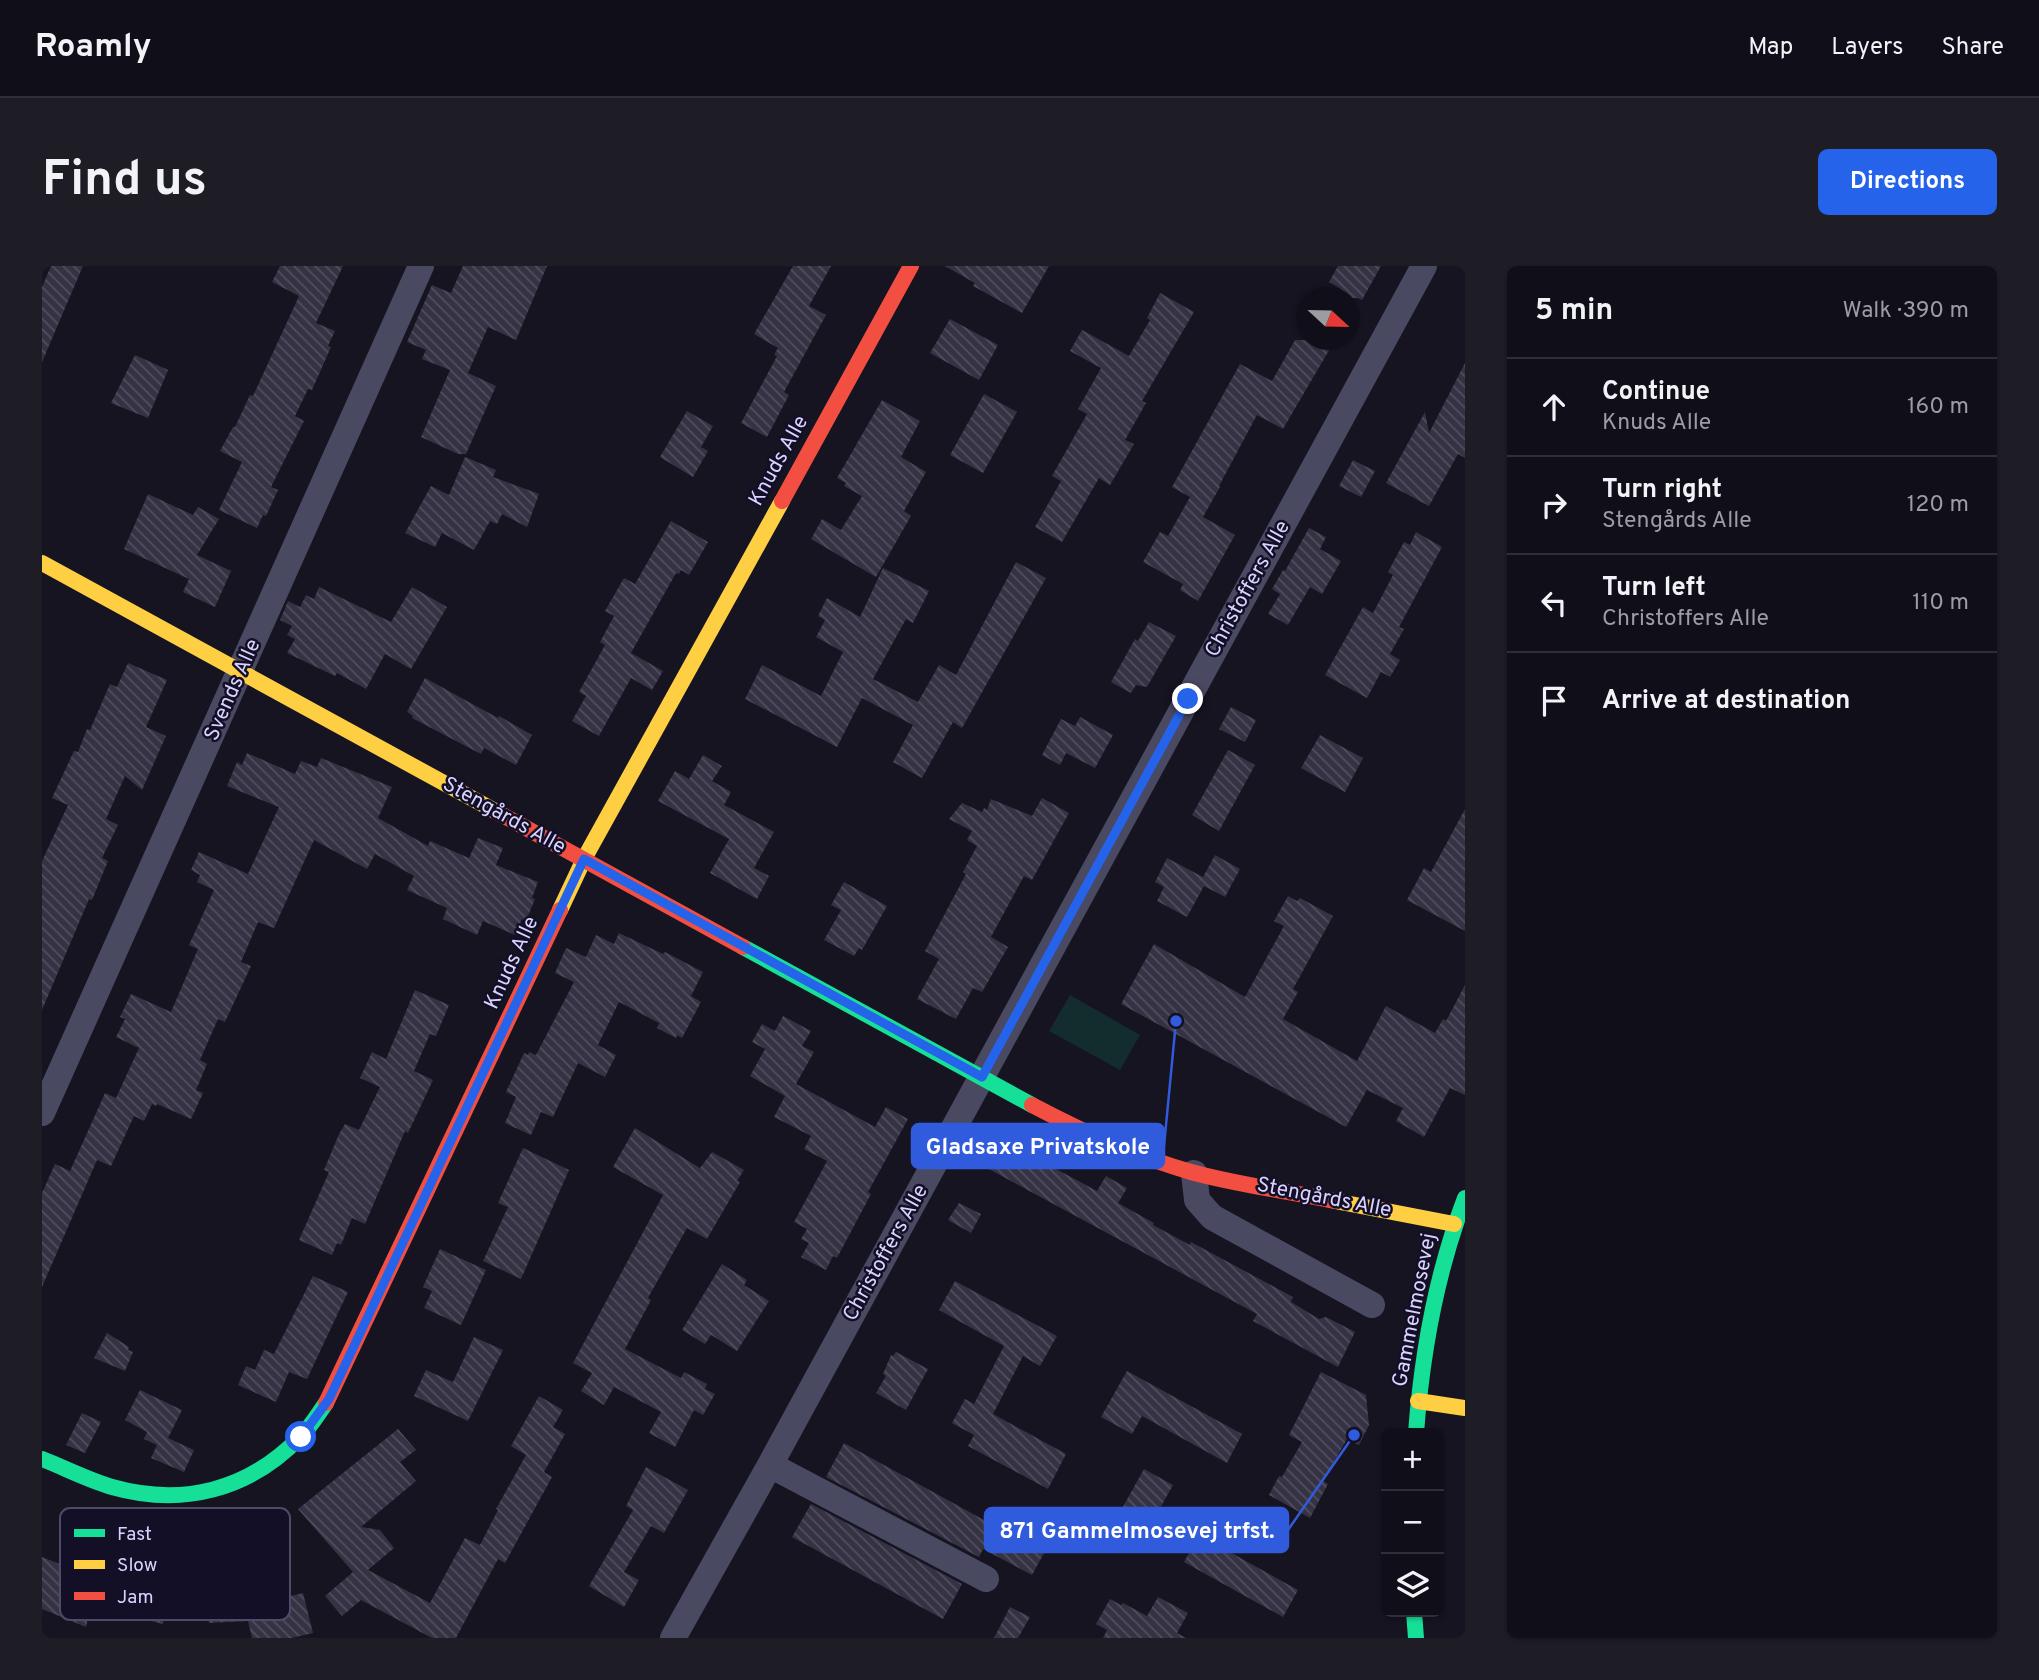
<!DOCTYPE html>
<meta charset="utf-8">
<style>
body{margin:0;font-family:Overpass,sans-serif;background:#1e1d26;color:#f1f3f6}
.controls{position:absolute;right:21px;bottom:21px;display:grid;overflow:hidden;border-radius:10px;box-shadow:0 2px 5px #0004}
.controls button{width:63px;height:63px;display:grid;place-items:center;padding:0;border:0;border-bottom:2px solid #302f38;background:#100f19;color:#f1f3f6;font:35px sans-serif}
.compass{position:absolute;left:1255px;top:21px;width:63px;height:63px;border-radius:50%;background:#100f19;box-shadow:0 2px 5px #0004;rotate:112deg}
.stop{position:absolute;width:21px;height:21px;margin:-16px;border:5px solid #2563eb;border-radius:50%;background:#fff}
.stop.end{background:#2563eb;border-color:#fff;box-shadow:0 2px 7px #0008}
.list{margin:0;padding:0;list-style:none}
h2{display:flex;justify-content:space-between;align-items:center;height:91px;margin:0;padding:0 28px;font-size:30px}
h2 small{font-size:23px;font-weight:400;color:#9c9ca2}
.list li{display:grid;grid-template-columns:46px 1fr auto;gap:21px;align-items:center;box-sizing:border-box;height:98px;padding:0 28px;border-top:2px solid #302f38}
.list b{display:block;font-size:26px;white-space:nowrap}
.list p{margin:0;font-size:23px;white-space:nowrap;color:#9c9ca2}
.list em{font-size:23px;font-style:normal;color:#9c9ca2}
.icon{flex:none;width:38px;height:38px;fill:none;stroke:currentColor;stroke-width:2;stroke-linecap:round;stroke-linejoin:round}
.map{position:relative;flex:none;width:1423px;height:1372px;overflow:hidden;border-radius:10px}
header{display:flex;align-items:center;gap:42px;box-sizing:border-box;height:98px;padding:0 35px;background:#100f19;border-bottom:2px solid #302f38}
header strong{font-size:33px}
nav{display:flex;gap:38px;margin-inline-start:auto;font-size:24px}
.intro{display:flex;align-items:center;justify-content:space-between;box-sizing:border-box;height:168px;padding:0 42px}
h1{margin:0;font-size:49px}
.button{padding:18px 32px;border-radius:10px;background:#2563eb;color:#fff;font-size:24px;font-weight:700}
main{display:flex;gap:42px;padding:0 42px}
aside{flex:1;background:#100f19;border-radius:10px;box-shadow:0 2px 5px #0004}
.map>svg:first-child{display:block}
.pitch{fill:#132c2d}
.building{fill:url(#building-back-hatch)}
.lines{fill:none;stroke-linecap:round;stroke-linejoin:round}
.street{stroke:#4a4962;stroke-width:26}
.fast{stroke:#16e098;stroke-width:16}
.slow{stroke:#ffcf43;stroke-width:16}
.jam{stroke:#f24e42;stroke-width:16}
.route{stroke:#2563eb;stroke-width:9}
.labels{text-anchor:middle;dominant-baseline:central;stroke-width:5;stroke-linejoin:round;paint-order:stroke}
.street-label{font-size:21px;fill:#d9d4ff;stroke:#130f26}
.key{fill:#130f26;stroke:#4e4a67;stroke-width:2}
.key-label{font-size:19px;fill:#d9d4ff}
.leader{fill:none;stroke:#305bdc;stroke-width:2.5}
.callout-dot{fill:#305bdc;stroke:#130f26;stroke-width:2.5}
.callout{fill:#305bdc;stroke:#305bdc;stroke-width:2.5}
.callout-label{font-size:23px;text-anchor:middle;font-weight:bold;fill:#fff}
</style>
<header>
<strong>Roamly</strong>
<nav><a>Map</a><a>Layers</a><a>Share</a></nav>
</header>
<div class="intro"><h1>Find us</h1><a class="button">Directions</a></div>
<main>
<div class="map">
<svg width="1423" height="1372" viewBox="0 0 1423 1372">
<defs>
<pattern id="building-back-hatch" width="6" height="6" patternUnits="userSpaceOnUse" patternTransform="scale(1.75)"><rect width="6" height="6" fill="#343243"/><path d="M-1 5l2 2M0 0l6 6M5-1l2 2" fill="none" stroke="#514f5f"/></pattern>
</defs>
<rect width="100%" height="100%" fill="#161421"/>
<!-- pitch -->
<path class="pitch" d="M1028,729L1098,769L1078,804L1007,765Z"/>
<!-- building -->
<path class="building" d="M9,0H41L0,96V21Z
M238,0H301L274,57L293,65L286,80L289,81L270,124L266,123L253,150L262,155L229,221L236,224L224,250L221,249L215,262L177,244L200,196L178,185L191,161H193L208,129L211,130L257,30L230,16Z
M421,0H505L474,74L446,61L426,107L454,120L424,188H416L379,171L408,104L380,93L384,84L365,76L390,19L409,27Z
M751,0H789L767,40L784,49L742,126L747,129L725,171L699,157L735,90L732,89L736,82L712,68Z
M903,0H1007L980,47L931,20L933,17Z
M1296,0H1339L1320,34L1315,32H1294L1299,23L1287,16Z
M1118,27L1152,46L1100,135L1104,137L1083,174L1092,178L1068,219L1057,212L1020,276L993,261L1019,215L1010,210L1045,148L1036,143L1059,102L1028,85L1040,64L1087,90L1108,54L1105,52Z
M908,53L956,79L937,114L888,87Z
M1253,74H1293L1241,163L1215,149L1177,220L1178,221L1161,251L1193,269L1156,335L1138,324L1141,318L1101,296L1118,266L1126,270L1148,231L1130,221L1198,98L1230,115Z
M93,89L126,104L106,152L69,137Z
M1423,97V192L1416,188L1387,240L1344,217L1383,146L1387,167Z
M942,128L975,146L941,207L908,189Z
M840,134L878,155L859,191L884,206L862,245L869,250L834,311L769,273L780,253L799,264L820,230L802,220L804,217L795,212Z
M645,145L671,160L659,181L666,185L651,211L618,191Z
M423,191L454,204L451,211L497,228L485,261L460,248L455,258L448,255L432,284L400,267L393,281L363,267L389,220L407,229Z
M1311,194L1333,205L1319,231L1297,220Z
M106,228L151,249L156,241L177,253L155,289L189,305L173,341L141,326L147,313L82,283Z
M629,255L666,276L647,309L639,304L637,308L634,307L589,387L621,405L610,424L589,412L557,470L530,455L544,430L537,426L563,379L558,376L572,350L563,345L582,312L593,318Z
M1267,262L1284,271L1278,283L1299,295L1280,328L1268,321L1246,359L1226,348L1238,328L1230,323L1241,304L1243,305Z
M1374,266L1400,281L1357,361L1362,363L1348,388L1358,394L1348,411L1339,406L1325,432L1283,409L1321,341L1331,347L1351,309L1346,306L1362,276L1368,279Z
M974,296L1004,312L920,462L911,456L880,512L851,496L871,459L820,432L795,481L703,433L720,399L779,430L801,386L774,371L783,354L776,350L785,332L818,351L841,302L887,325L871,357L864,353L831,413L876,436L897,399L914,409Z
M277,321L349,356L370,321L405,341L369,403L343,388L324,423L295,407L293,410L245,387L253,373L245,369L250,360L238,354L246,335L258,341L264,329L272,333Z
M1107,356L1134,370L1105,421L1094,419L1089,427L1069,416L1093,373L1096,375Z
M86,397L125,414L104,461L124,470L100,524L83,510L64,553L76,559L60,592L66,595L50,634L47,633L0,744V595L26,539L10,532L32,485L36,486L45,463L48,464L68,418L75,421Z
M383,412L456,452L457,450L490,469L474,499L442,482L439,488L370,452L371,450L365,446Z
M1189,441L1214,454L1203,476L1177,463Z
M1038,451L1071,469L1053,502L1024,487L1018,499L1000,489L1019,453L1033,460Z
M1278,469L1321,492L1303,526L1259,502Z
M1186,484L1213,499L1177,565L1150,549Z
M205,487L253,508L259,495L275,501L279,492L350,521L336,552L386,580L388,575L427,592L436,572L461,582L454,599L496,616L490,632L493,633L484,655L480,653L473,669L441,655L435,669L401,653L405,642L365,624L372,610L333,588L325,603L272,574L232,662L216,656L199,696L209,700L183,756L176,753L158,794L165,798L154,824L161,827L149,853L115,838L114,840L110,838L102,855L92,850L69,900L55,894L0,1021V927L13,898L28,905L63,827L74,832L97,782L74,771L83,753L78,751L89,728L129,746L156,683L147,679L172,624L155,616L158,609L149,604L157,586L206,608L237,541L185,520L195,496L200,499Z
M661,489L680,500L670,515L689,526L682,539L732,566L712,602L727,610L715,633L668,607L687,573L616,535L633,505L647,513Z
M1000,532L1027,547L990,614L982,610L949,671L966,681L940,726L931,722L914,753L875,733L897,693L883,685L924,608L921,606L935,580L925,574L930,565L907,553L920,537L940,546L942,542L945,544L949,533L990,550Z
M1423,543V665L1365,634L1382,602L1389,606Z
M1173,589L1198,603L1183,631L1162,620L1145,651L1115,635L1122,621L1113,616L1125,592L1161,611Z
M802,616L845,640L820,684L817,682L812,690L782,674L799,644L789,639Z
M1246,630L1255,635L1258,632L1291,650L1251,723L1256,726L1241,753L1315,795L1344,740L1393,767L1401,753L1404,755L1423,719V829L1408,822L1382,871L1354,855L1361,842L1325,824L1304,861L1079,738L1112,678L1203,731L1242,660L1232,655Z
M577,667L621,688L623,686L661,706L649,730L659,736L640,772L635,769L634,772L615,762L617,757L577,736L556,779L574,789L563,811L536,797L511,851L499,846L489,869L463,857L474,831L464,826L482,787L486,789L487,786L494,789L532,716L513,707L524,682L544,691L554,669L572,678Z
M373,724L407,739L394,770L388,768L372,805L391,814L366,867L363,865L323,958L310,952L299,979L295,977L290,989L257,974L287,906L282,904L297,868L303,858L317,864L338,821L318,812L330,786L344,793Z
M741,750L769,765L760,780L772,786L754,818L833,861L844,841L866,853L826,926L829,928L795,992L791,990L784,1004L759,991L767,977L759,973L765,963L752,956L785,895L762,883L769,870L732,851L743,830L708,810L723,783L710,776L720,758L733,765Z
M593,862L658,902L670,886L702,904L695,915L698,916L665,973L645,962L606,1032L609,1034L583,1083L639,1112L642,1106L665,1118L663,1123L673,1128L661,1149L652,1144L633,1181L607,1167L619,1146L572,1121L562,1139L539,1125L550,1107L531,1097L621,929L571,901Z
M960,874L1055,925L1064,910L1085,922L1076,937L1112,957L1111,959L1148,979L1149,976L1251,1031L1249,1036L1277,1053L1284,1051L1313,1066L1296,1101L1211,1055L1215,1048L945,902Z
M481,882L527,904L479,1013L441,995L466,941L456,937Z
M917,937L939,948L929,967L906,954Z
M398,983L444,1004L419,1059L382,1042L390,1025L381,1021Z
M680,998L705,1014L702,1019L727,1035L695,1085L669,1069L663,1078L640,1064Z
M271,1010L306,1026L265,1113L247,1106L234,1136L196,1119L204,1100L213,1104L222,1084L232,1088Z
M913,1015L1015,1070L998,1100L981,1090L951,1148L1024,1188L1006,1223L926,1180L932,1169L910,1157L923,1133L932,1138L962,1080L897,1044Z
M65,1067L87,1081L86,1084L91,1086L83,1105L52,1092Z
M432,1071L461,1084L426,1155L372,1130L384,1104L411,1116Z
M854,1086L886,1103L864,1144L834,1127L844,1110L841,1108L849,1089L851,1090Z
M1085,1105L1200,1168L1185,1197L1100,1150L1090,1168L1059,1151Z
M1279,1106L1324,1129L1327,1159L1317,1179L1305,1173L1281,1215L1286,1218L1268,1252L1227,1229L1237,1210L1240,1211L1260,1176L1247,1169Z
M98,1124L140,1144L126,1172L152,1184L142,1206L109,1192L115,1179L102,1173L105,1166L83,1154Z
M497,1130L521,1144L511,1161L523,1168L502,1206L510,1211L463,1297L456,1293L414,1372H390L319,1334L300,1350L283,1330L311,1306L256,1243L356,1163L374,1184L358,1196L374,1215L319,1261L338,1264L352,1282L326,1304L388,1337L423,1272L438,1279L456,1244L454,1243L484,1189L469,1180Z
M40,1147L59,1156L43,1187L24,1179Z
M802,1177L1002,1287L990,1309L941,1283L937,1291L935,1290L784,1211Z
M604,1201L646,1224L622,1267L609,1260L582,1306L597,1314L582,1341L547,1320L591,1244L584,1240Z
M1102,1203L1131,1219L1102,1271L1073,1255Z
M769,1238L920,1318L901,1353L750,1271Z
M1157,1269L1256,1324L1241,1351L1142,1296Z
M184,1287L185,1308L224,1302L232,1334L261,1327L271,1367L250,1372H210L206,1355L167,1357L162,1288Z
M0,1291L76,1321L80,1303L88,1305L90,1297L143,1310L138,1329L127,1330L121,1358L49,1340L44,1361L0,1343Z
M1116,1331L1146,1347L1135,1367L1144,1372H1061L1065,1364L1054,1358L1068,1333L1079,1339L1081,1337L1105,1350Z
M968,1341L988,1351L976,1372H952Z"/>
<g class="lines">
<!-- street -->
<path class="street" d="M0,847L379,0
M1152,907L1155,934L1170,951L1330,1039
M728,1199L944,1313
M631,1372L728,1199L1382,0"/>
<!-- fast -->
<path class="fast" d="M701,681L990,839
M1374,1167C1380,1086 1394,1008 1423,932
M0,1193C23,1202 46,1214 70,1221C141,1241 207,1224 258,1171C268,1162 276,1148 284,1137
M1372,1346L1374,1372"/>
<!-- slow -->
<path class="slow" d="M0,297L453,545
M518,644L542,593L740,235
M1293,935L1412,958
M1376,1135L1423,1142"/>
<!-- jam -->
<path class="jam" d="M740,235L869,0
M453,545L701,681
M990,839C1041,866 1093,890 1149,906C1196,919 1246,925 1293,935
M284,1137L518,644"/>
</g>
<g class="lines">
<!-- route -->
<path class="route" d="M259,1171L287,1133L542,593L940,811L1146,433"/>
</g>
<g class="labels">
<!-- street labels -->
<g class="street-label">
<text transform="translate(737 195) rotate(-61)">Knuds Alle</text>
<text transform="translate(1206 323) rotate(-61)">Christoffers Alle</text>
<text transform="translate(191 424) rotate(-66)">Svends Alle</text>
<text transform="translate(462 550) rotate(29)">Stengårds Alle</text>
<text transform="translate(470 697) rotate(-65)">Knuds Alle</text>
<text transform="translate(1282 932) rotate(11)">Stengårds Alle</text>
<text transform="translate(844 987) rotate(-61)">Christoffers Alle</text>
<text transform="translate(1373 1044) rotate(-79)">Gammelmosevej</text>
</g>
</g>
<!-- legend -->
<rect x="18" y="1242" width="230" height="112" rx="10" class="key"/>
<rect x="32" y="1263" width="31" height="8" fill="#16e098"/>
<rect x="32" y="1294" width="31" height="9" fill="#ffcf43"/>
<rect x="32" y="1326" width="31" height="8" fill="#f24e42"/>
<g class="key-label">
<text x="75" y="1274">Fast</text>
<text x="75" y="1305">Slow</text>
<text x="75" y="1337">Jam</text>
</g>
<!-- callouts -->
<path class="leader" d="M1134 755L1122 880M1312 1169L1246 1264"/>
<g class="callout-dot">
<circle cx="1134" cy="755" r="7"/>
<circle cx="1312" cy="1169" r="7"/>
</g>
<g class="callout">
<rect x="870" y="858" width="252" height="44" rx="7"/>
<rect x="943" y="1242" width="303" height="44" rx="7"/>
</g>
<g class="callout-label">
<text x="996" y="888">Gladsaxe Privatskole</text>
<text x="1095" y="1272">871 Gammelmosevej trfst.</text>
</g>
</svg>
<div class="controls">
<button>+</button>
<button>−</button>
<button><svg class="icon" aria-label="layers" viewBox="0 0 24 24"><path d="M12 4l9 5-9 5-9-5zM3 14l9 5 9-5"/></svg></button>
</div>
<svg class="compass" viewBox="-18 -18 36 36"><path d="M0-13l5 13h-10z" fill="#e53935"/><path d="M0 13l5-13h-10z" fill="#9c9ca2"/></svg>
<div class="stop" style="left:259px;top:1171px"></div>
<div class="stop end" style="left:1146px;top:433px"></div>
</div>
<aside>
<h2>5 min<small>Walk · 390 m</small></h2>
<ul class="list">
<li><svg class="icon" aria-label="ahead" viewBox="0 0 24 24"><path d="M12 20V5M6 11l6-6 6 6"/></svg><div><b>Continue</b><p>Knuds Alle</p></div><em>160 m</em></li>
<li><svg class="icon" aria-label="right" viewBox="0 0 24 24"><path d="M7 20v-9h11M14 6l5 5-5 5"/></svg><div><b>Turn right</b><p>Stengårds Alle</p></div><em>120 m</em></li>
<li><svg class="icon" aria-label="left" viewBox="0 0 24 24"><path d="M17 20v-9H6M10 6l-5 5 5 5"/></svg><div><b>Turn left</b><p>Christoffers Alle</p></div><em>110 m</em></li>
<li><svg class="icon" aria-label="arrive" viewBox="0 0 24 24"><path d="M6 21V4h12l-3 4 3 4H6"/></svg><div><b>Arrive at destination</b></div></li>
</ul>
</aside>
</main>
